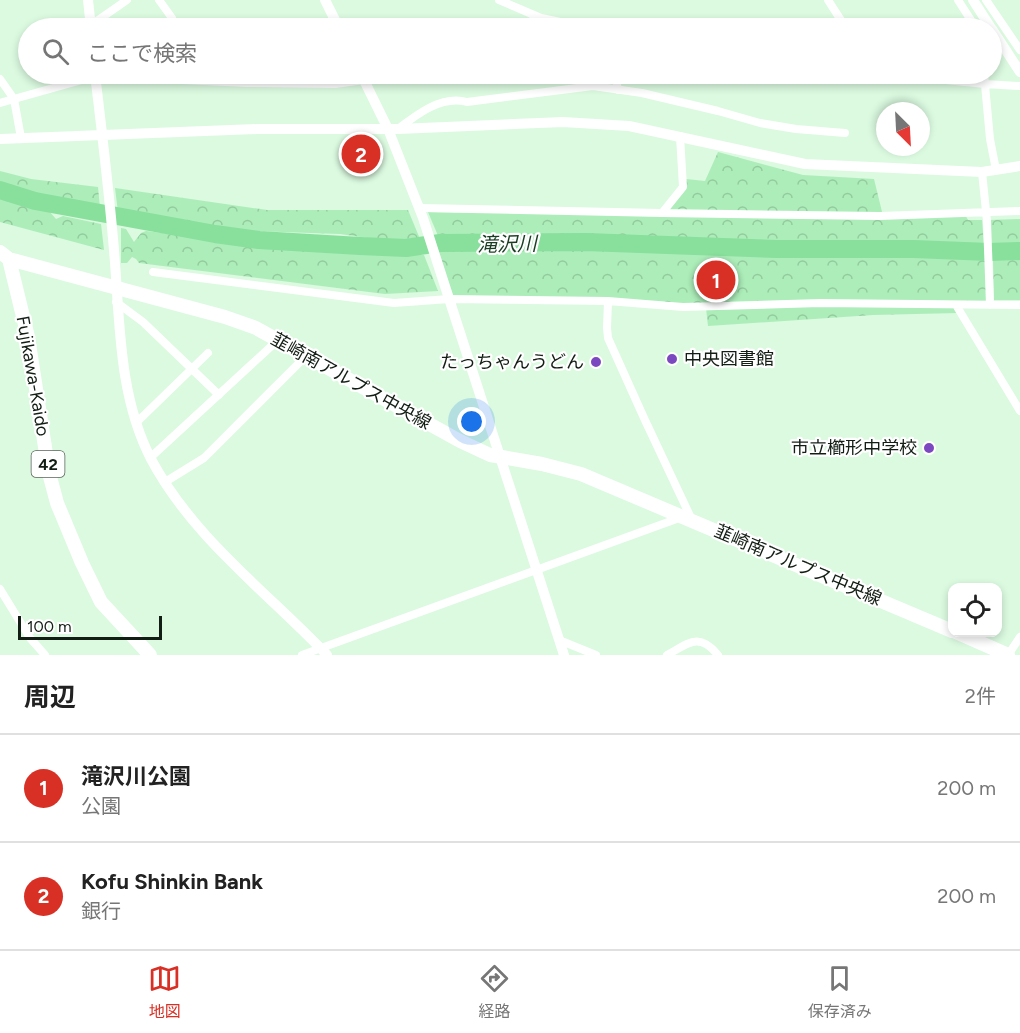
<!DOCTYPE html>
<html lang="ja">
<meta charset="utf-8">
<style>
body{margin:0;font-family:Figtree,"Noto Sans JP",sans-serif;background:#f6f6f6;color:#222}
.controls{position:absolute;right:18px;bottom:18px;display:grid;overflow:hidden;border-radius:12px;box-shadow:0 3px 9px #0003}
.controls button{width:54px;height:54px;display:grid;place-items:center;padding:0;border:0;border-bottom:2px solid #e0e0e0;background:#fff;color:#222;font:30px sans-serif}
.compass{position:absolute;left:876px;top:102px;width:54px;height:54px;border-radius:50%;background:#fff;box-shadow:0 3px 9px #0003;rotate:156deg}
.scale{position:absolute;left:18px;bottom:15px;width:144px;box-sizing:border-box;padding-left:6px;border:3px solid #121d14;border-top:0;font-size:16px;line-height:21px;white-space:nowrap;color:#121d14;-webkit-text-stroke:4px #fff;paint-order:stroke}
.you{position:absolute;left:472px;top:422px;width:21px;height:21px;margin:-15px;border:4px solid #fff;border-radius:50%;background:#1a73e8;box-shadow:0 0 0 9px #1a73e833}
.badge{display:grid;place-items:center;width:39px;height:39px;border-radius:50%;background:#d93025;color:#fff;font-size:20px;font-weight:700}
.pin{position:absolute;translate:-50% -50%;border:3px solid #fff;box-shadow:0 2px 6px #0006}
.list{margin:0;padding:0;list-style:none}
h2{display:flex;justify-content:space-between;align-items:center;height:78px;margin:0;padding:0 24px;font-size:26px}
h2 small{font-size:20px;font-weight:400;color:#767676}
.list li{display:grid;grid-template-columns:39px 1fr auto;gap:18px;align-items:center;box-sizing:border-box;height:108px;padding:0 24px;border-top:2px solid #e0e0e0}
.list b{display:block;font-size:22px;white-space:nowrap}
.list p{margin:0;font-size:20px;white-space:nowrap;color:#767676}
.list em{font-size:20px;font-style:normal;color:#767676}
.icon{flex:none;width:33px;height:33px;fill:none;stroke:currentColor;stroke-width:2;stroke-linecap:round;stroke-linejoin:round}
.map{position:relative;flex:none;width:1020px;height:655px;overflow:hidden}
.search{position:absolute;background:#fff;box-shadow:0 3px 9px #0003;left:18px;right:18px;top:18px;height:66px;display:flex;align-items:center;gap:15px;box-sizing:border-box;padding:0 21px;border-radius:33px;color:#767676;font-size:22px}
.sheet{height:294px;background:#fff}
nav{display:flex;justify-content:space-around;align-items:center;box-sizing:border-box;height:84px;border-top:2px solid #e0e0e0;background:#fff;font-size:16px;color:#767676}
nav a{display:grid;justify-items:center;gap:3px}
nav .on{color:#d93025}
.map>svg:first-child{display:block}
.forest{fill:url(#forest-crowns)}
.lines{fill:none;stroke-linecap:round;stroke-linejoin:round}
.river{stroke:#88e09c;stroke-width:18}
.building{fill:url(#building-hatch)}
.minor{stroke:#fff;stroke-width:8}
.tertiary{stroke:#fff;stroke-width:10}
.primary{stroke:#fff;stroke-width:14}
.poi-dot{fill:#7c48c0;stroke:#fff;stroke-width:2}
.labels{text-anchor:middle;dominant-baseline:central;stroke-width:4.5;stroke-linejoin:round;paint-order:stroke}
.shield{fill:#fff;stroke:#59615a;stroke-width:1.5}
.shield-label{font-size:16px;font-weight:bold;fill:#121d14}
.poi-label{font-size:18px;fill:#121d14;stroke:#fff;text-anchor:end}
.street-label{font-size:18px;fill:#121d14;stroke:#fff}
.water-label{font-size:20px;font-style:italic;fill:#193d22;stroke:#fff}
</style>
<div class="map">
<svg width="1020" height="655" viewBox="0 0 1020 655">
<defs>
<pattern id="forest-crowns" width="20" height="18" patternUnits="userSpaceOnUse" patternTransform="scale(1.5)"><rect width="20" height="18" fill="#acedb9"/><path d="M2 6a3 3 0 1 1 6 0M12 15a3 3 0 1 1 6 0" fill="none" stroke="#93cb9e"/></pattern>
<pattern id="building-hatch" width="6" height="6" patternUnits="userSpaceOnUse" patternTransform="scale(1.5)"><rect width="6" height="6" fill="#bcdbc1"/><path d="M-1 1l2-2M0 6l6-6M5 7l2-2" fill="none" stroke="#a1bca5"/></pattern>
</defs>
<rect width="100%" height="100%" fill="#dbfae0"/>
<!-- forest -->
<path class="forest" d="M718,152L803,175L874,179L883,216L964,213L968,220H982L984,245L647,242L646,236L635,241L439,238L428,212L663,215L686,179L705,181Z
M0,171L31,179L98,187L100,208L29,195L2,187L0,186Z
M115,188L267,210H408L420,239L382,240L340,234L254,231L118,212Z
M0,196L49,211L56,219L63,216L101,224L104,250L0,222Z
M1020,219V245L991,246L989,220Z
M121,228L126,229L134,242L141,233L146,231L273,247L381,252C394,256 409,254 424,255L438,291L385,294L139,263L136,259L132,257L127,263H121Z
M431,243H577L765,249H914L966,252L989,261L990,305L687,306L449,299Z
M1020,259V300H994L993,260Z
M818,305L955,308L958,313L873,315L708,326L706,308Z"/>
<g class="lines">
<!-- river -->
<path class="river" d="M0,190L35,201L215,234L259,240L360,246L406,248L440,243L586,242L776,249H914L989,252L1020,251"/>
</g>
<!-- building -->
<path class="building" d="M350,140L374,142L375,157L381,156V165L350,167Z"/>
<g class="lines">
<!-- minor -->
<path class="minor" d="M159,0L172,18
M499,0L541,18L589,28
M828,0L846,28
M958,0L976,28
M986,0L1020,50
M91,25L127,0
M511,28L541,18
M615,74L618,90
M886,74L985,84L1020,86
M984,74L990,139L996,170
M0,79L14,99L21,138
M0,103L96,76L247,83L335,84L364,80L386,74
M398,129C417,114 442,95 467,102L593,86L642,93L718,111L760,123L796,129L845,133
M982,172L987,221L990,305
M420,208L662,213L683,187L680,136
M662,213L880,216L1020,211
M153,272L394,303L449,299L608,301L683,307L820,303L1020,305
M608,301L607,328L608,338L644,418L692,520
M116,302L143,322L219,395
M956,305L1020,411
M137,422L208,353
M151,457L278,340
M165,482L204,458L306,356
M0,589L30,638L45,655
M559,640L596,655
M302,655L682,517
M667,655C689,643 699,632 718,655
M1008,655L1020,637"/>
<!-- tertiary -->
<path class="tertiary" d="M88,0L91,28
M325,0L339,28
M973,0L991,28
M992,29L1020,72
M95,74C102,132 109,191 114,250C120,320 118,395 151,459C193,538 267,592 327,655
M361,74L388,129L423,218L564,655
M0,139L259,129H398L563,122L629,126L805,164L982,172L1020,166"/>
<!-- primary -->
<path class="primary" d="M0,252L9,259L28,337L49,473L57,503L82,563L101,602L150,655
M9,259L225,317L256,328L460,441L490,455L542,464L581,474L952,631
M956,632L1008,655"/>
</g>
<!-- markers -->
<g class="poi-dot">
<circle cx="672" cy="359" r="6"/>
<circle cx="596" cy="362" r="6"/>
<circle cx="929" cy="448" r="6"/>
</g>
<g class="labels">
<!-- shield labels -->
<rect class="shield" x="31.5" y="451" width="33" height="26" rx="4.5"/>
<g class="shield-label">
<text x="48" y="464">42</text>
</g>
<!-- poi labels -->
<g class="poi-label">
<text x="684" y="359" text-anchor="start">中央図書館</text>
<text x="584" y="362">たっちゃんうどん</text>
<text x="917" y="448">市立櫛形中学校</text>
</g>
<!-- street labels -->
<g class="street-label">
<text transform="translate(33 376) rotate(80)">Fujikawa-Kaido</text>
<text transform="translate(351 381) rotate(29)">韮崎南アルプス中央線</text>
<text transform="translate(798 565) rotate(23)">韮崎南アルプス中央線</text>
</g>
<!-- water labels -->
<g class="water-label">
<text transform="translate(507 244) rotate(-1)">滝沢川</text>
</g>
</g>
</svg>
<div class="controls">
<button><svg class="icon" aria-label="locate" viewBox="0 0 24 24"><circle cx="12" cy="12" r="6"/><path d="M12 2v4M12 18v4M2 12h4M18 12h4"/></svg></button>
</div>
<svg class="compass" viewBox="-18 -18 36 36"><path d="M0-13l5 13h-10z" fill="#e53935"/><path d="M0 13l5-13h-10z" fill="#767676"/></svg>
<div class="scale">100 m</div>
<div class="you"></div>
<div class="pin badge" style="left:716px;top:280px">1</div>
<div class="pin badge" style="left:361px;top:154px">2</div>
<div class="search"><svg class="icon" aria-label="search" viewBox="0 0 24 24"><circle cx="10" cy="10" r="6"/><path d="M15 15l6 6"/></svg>ここで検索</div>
</div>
<section class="sheet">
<h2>周辺<small>2件</small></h2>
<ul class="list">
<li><span class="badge">1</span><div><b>滝沢川公園</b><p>公園</p></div><em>200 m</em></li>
<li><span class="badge">2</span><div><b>Kofu Shinkin Bank</b><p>銀行</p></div><em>200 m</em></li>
</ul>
</section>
<nav>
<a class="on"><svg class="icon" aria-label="map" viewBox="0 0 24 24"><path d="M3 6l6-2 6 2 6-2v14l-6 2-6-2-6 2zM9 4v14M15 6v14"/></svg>地図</a>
<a><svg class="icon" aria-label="directions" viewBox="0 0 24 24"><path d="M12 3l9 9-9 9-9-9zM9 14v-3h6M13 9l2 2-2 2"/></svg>経路</a>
<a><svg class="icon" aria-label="saved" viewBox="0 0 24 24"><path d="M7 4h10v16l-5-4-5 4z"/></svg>保存済み</a>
</nav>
